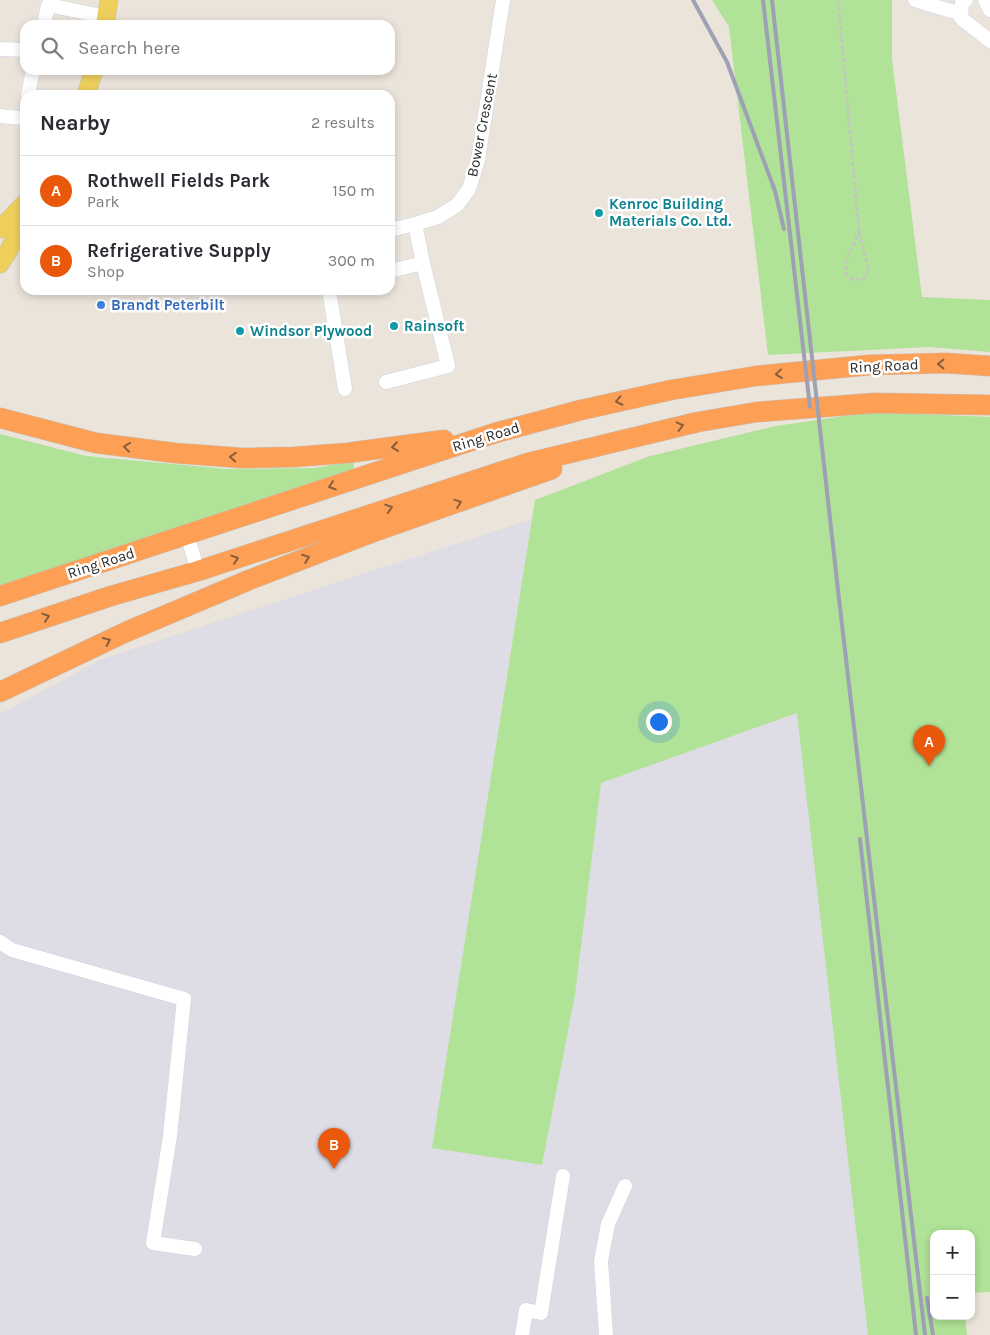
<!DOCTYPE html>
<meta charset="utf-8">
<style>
body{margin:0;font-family:Karla,sans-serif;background:#f2f2f3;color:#2b2b33}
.controls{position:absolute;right:15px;bottom:15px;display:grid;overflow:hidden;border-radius:10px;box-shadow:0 2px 8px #0003}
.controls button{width:45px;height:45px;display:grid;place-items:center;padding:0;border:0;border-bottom:1px solid #e1e1e2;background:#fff;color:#2b2b33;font:25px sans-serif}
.you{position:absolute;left:658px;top:721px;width:18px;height:18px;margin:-12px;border:4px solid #fff;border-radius:50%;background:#1a73e8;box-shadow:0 0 0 8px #1a73e833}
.badge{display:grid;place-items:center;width:32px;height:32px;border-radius:50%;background:#ea580c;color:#fff;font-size:16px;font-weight:700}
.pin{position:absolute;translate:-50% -41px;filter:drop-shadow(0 1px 2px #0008)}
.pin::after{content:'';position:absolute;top:26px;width:18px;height:15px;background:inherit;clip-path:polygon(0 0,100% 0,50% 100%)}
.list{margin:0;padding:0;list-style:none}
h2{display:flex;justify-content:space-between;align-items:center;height:65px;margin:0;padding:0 20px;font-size:21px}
h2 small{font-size:16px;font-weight:400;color:#7c7c81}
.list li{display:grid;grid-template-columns:32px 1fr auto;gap:15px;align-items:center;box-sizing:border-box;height:70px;padding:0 20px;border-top:1px solid #e1e1e2}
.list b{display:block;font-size:19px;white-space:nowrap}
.list p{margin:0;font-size:16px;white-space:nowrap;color:#7c7c81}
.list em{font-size:16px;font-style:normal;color:#7c7c81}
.icon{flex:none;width:28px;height:28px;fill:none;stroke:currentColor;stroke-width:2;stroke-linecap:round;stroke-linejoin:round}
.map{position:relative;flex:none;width:990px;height:1335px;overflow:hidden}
.search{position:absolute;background:#fff;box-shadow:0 2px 8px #0003;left:20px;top:20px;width:375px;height:55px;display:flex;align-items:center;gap:12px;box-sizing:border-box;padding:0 18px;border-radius:15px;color:#7c7c81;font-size:19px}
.panel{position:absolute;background:#fff;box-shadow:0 2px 8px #0003;left:20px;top:90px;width:375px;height:205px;border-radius:15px}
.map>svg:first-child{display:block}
.industrial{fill:#dedce4}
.green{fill:#b0e297}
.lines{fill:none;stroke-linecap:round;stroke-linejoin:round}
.minor-casing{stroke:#d0d3e2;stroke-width:15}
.major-casing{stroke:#c3c3c3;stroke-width:19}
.highway-casing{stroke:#c3c3c3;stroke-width:21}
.path{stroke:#c3c3c3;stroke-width:2.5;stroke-dasharray:4 2.5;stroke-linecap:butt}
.minor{stroke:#fff;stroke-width:14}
.major{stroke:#efcf5c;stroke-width:18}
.highway{stroke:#fd9f55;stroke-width:20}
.rail{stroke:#9ea1b3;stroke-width:4}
.oneway{stroke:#885e3d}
.culture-dot{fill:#0f9aa8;stroke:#fff;stroke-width:2}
.shop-dot{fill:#3f7fe0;stroke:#fff;stroke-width:2}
.labels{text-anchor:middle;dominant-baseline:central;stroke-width:5;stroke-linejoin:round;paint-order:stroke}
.street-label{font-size:15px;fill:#292929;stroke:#fff}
.culture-label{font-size:15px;font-weight:bold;fill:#0d838f;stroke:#fff;text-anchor:start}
.shop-label{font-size:15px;font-weight:bold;fill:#366cbe;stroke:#fff;text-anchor:start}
</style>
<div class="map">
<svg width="990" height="1335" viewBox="0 0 990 1335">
<rect width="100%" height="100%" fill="#ebe4db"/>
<!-- industrial -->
<path class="industrial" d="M532,519L432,1148L542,1165L575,995L601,783L798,713L868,1335H0V714L102,659Z"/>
<!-- green -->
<path class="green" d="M712,0H892V59L922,297L990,300V352L929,347L768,355L729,27Z
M872,412L990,417V1292L971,1293V1234H934V1316H965L967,1335H868L797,713L601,783L575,995L542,1165L432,1148L535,500L650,456L776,426Z
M0,434L86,456L227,469L315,468L353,461L354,470L0,587Z"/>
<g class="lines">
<!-- minor casing -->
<g class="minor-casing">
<path id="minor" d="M915,0L951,11L961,12
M966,0L962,3L961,18L990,41
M985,0L990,10
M44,25L48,5L106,17
M0,49L25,50
M28,95L33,70
M0,116L22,118
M390,230L415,224L438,217L457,205L469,189L478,160L503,0
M390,271L423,263
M329,290L345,389
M386,382L448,366L423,263L415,224
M187,535L198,571
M0,942L12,950L184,999L170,1136L153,1243L195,1249
M522,1335L526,1310L541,1313L563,1176
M606,1335L601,1261L608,1224L625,1186"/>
</g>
<!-- major casing -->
<g class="major-casing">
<path id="major" d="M105,25L109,0
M86,95L94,70
M0,229L25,203
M0,264L9,250L25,215"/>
</g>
<!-- highway casing -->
<g class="highway-casing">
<path id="highway" d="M0,418L96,443L175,453L242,458L294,457L347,453L444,440
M0,596L495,433L581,410L671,390L756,376L869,365L945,363L990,366
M0,633L111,596L198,571L528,463L698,422L757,412L875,403L990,405
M0,692L126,632L249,580L376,531L552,469"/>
</g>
<!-- path -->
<path class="path" d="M838,0L859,231L868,267L866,277C858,281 852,281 846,274V261L859,231"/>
<!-- minor -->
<use href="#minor" class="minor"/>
<!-- major -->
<use href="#major" class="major"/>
<!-- highway -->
<use href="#highway" class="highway"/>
<!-- rail -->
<path class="rail" d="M693,0L727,62L775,191L784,229
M763,0L810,407
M772,0L839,599L925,1335
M860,839L916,1335
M927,1298L933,1335"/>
</g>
<!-- one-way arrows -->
<defs><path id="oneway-chevron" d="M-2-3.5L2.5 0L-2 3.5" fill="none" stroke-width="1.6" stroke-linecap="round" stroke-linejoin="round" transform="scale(1.25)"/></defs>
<g class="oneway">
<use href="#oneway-chevron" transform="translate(941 364) rotate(-180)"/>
<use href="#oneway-chevron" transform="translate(779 374) rotate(174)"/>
<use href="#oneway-chevron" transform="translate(619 401) rotate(168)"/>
<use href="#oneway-chevron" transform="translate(680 426) rotate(-14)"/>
<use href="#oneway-chevron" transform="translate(127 447) rotate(-173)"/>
<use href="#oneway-chevron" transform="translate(395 447) rotate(172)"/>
<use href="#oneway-chevron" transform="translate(233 457) rotate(-176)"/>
<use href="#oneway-chevron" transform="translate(332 486) rotate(162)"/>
<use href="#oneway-chevron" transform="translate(458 503) rotate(-19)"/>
<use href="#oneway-chevron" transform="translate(389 508) rotate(-18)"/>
<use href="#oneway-chevron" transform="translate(306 558) rotate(-21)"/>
<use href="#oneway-chevron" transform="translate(235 559) rotate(-18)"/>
<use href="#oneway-chevron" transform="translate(46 617) rotate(-18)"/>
<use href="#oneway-chevron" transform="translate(107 641) rotate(-25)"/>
</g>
<!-- markers -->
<g class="culture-dot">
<circle cx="599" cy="213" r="5"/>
<circle cx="394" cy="326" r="5"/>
<circle cx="240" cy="331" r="5"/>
</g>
<circle class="shop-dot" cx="101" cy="305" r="5"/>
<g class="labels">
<!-- street labels -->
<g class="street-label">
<text transform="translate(482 125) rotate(-79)">Bower Crescent</text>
<text transform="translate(884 366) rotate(-3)">Ring Road</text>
<text transform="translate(486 437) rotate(-17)">Ring Road</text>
<text transform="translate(101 563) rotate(-18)">Ring Road</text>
</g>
<!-- culture labels -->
<g class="culture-label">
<text x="609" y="204">Kenroc Building<tspan x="609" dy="17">Materials Co. Ltd.</tspan></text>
<text x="404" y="326">Rainsoft</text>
<text x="250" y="331">Windsor Plywood</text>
</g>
<!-- shop labels -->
<g class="shop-label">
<text x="111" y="305">Brandt Peterbilt</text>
</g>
</g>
</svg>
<div class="controls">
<button>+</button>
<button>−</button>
</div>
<div class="you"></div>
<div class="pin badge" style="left:929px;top:766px">A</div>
<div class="pin badge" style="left:334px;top:1169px">B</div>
<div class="search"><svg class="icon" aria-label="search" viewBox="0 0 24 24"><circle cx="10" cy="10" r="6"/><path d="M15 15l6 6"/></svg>Search here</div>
<section class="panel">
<h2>Nearby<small>2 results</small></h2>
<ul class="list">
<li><span class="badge">A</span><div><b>Rothwell Fields Park</b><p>Park</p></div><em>150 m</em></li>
<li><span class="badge">B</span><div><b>Refrigerative Supply</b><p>Shop</p></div><em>300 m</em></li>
</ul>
</section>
</div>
